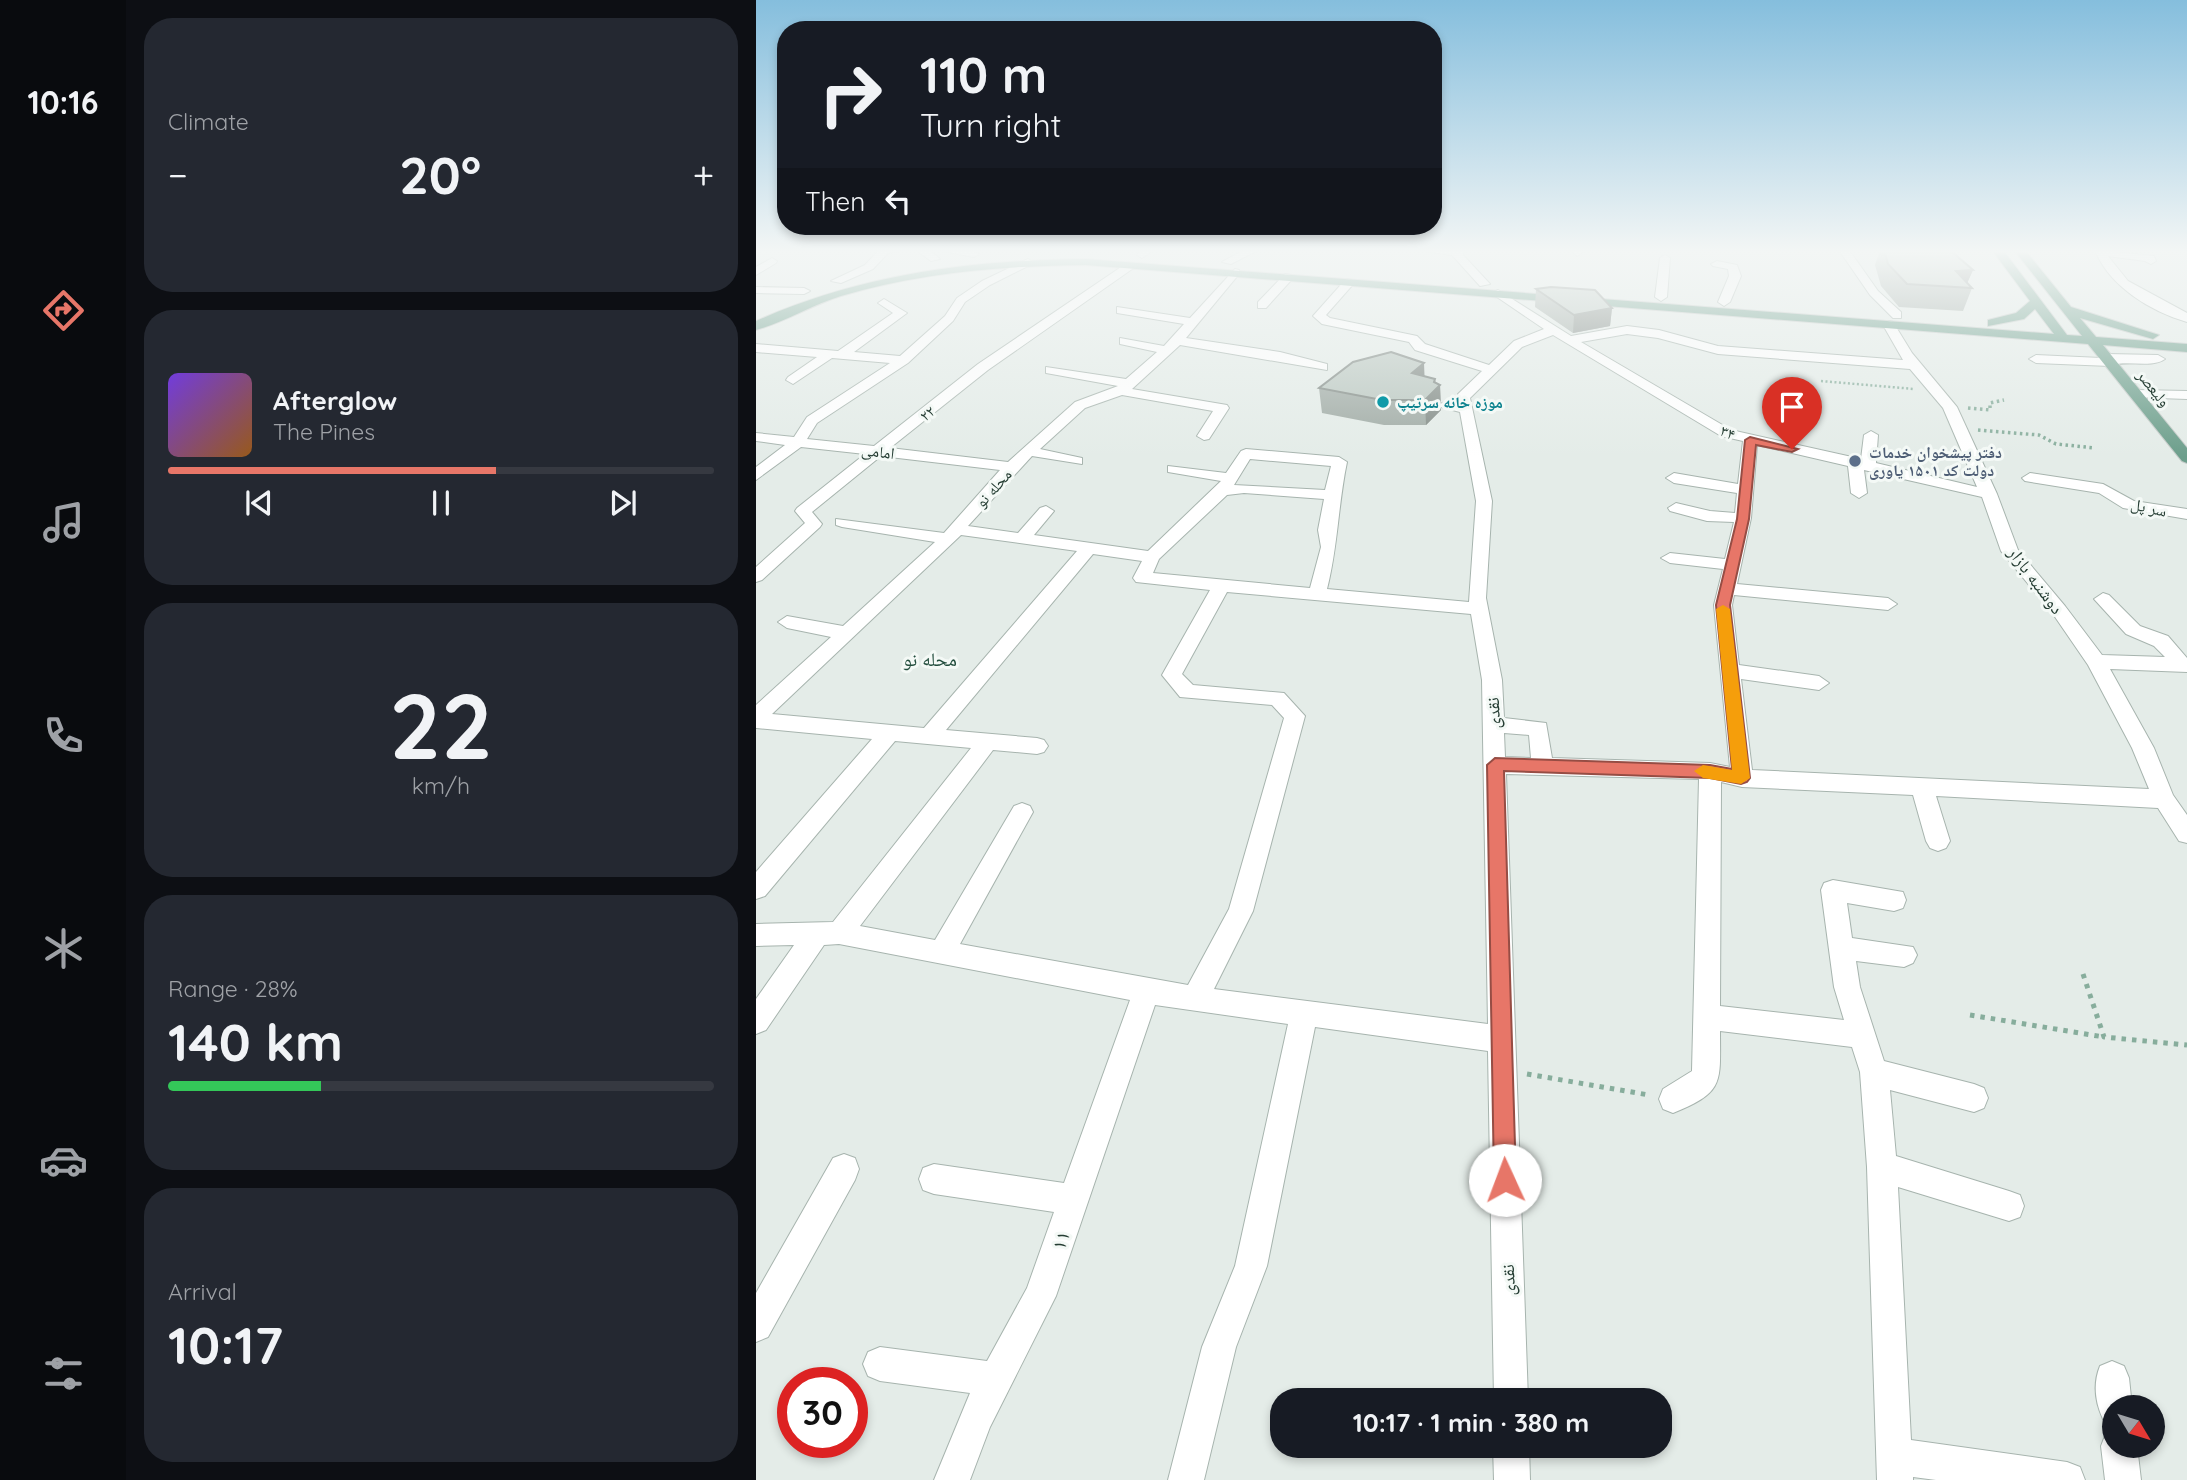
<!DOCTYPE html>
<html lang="en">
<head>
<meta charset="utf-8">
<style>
	:root { --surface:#171b24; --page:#242831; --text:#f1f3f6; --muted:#9ea1a6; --line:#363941; --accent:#e77668 }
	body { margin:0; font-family:Quicksand,"Noto Naskh Arabic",sans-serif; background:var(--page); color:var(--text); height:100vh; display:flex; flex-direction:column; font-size:26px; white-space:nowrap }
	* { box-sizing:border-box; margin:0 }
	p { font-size:23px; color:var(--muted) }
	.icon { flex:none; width:38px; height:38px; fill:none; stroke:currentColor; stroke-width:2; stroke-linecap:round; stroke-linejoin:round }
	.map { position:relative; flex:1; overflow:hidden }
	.panel { display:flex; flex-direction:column; gap:18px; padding:18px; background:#0d0f14; width:630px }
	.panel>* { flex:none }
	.top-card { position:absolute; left:21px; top:21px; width:665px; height:214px; border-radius:28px; box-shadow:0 4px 10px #0003; background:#171b24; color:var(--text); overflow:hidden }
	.needle { width:46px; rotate:128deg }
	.controls { position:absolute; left:1346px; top:1395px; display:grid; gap:14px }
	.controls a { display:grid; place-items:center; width:63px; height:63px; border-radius:50%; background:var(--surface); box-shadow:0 4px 10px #0003; font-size:35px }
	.speed { position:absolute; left:21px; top:1367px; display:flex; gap:14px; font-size:35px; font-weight:700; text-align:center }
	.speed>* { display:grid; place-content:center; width:91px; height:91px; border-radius:50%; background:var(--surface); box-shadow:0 4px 10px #0003; line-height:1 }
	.speed .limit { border:10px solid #d22; background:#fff; color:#111 }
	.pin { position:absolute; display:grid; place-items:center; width:60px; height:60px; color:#fff; margin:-72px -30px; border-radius:50% 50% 50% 0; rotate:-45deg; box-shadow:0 0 7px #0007 }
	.pin .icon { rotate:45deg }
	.me { position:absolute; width:77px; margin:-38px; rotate:358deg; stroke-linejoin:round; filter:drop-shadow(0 0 5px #0008) }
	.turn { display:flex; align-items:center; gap:24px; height:147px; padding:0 28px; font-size:32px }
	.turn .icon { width:91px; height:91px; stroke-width:2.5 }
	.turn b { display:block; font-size:49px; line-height:60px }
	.then { display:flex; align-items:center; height:66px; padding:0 28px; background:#0003; gap:14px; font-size:26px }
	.big { font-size:52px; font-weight:700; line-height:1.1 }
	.panel .tile { flex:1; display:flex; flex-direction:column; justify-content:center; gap:10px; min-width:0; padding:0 24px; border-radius:28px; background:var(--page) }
	.panel .dial { align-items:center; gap:0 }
	.dial b { font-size:91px; line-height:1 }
	.song { display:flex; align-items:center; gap:21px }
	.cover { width:84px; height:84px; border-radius:10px; background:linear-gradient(135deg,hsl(260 70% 55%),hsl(30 70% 35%)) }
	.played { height:7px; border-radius:4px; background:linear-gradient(90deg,var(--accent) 60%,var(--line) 60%) }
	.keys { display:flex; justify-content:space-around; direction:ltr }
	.heat { display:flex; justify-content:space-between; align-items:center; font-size:38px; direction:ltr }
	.charge { height:10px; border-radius:5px; background:linear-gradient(90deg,#34c759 28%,var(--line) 0) }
	.trip { position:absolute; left:514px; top:1388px; width:402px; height:70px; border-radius:28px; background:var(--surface); box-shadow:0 4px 10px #0003; font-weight:700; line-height:70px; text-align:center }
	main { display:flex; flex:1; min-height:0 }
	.menu { display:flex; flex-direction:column; width:126px; justify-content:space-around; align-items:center; background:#090b0e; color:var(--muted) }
	.menu .icon { width:49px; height:49px }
	.menu .selected { color:var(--accent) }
	.menu b { font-size:32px; color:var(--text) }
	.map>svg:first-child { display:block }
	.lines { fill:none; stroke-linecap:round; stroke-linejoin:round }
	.minor-casing { stroke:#a7b4ae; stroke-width:2 }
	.major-casing { stroke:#c2c9c6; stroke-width:2 }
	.path-far2 { stroke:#87ad9c; stroke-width:2.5; stroke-dasharray:2 2.5; stroke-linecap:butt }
	.path-far1 { stroke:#87ad9c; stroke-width:3.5; stroke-dasharray:2.5 3.5; stroke-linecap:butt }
	.path { stroke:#87ad9c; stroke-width:5; stroke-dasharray:4.5 6; stroke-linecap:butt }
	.minor { fill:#fff; fill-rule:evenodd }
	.major { fill:#6c9e8b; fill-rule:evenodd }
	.wall { fill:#a0aba5 }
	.shaded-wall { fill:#828b86 }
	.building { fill:#bac7c0; stroke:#828b86; stroke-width:2 }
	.route { fill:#e77668; stroke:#964d44; stroke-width:2 }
	.slow { fill:#f59e0b }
	.culture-dot { fill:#0f9aa8; stroke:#f4f9f6; stroke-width:2.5 }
	.service-dot { fill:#5c6f8a; stroke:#f4f9f6; stroke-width:2.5 }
	.labels { text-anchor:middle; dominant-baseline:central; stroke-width:6; stroke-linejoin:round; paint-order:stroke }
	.far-street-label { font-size:16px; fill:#253d33; stroke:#f4f9f6 }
	.far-culture-label { font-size:16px; font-weight:bold; fill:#0d838f; stroke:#f4f9f6; text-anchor:start }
	.far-service-label { font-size:16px; font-weight:bold; fill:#4e5e75; stroke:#f4f9f6; text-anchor:start }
	.street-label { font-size:18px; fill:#253d33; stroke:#f4f9f6 }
	.neighbourhood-label { font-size:19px; fill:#224d3d; stroke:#f4f9f6 }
	.near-street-label { font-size:21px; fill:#253d33; stroke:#f4f9f6 }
</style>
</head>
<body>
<main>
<nav class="menu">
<b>10:16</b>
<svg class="icon selected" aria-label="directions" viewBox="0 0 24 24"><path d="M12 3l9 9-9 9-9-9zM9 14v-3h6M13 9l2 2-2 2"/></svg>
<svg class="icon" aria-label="music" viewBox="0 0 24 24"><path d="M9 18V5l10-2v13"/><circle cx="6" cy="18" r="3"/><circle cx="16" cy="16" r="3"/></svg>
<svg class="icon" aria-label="phone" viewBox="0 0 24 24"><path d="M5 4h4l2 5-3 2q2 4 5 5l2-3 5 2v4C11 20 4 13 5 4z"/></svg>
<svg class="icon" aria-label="climate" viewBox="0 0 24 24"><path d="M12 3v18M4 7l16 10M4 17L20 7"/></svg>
<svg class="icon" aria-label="car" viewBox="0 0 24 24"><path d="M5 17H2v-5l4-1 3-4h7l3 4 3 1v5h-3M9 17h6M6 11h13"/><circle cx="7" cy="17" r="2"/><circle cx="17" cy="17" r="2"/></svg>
<svg class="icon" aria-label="filters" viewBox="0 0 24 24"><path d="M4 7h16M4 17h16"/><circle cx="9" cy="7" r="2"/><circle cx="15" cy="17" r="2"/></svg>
</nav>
<section class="panel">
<div class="tile"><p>Climate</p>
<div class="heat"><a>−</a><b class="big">20°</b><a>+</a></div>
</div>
<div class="tile">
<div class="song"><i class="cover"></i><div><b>Afterglow</b><p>The Pines</p></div></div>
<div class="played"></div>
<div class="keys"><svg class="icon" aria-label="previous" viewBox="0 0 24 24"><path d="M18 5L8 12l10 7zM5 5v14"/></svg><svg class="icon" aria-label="pause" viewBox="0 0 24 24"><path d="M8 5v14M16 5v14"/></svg><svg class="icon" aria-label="next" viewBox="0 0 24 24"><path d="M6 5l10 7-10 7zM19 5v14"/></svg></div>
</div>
<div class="tile dial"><b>22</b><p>km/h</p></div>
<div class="tile"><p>Range · 28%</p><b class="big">140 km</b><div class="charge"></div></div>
<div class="tile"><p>Arrival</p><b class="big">10:17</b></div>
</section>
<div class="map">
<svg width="1431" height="1480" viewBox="0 0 1431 1480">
	<rect width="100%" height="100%" fill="#e4ece8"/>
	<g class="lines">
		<defs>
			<path id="minor" d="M 123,250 L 149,250 L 132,253 L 117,269 L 85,283 L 75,281 L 109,265 Z
				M 160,250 L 173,250 L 184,259 L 175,261 Z
				M 181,250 L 213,250 L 223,254 L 218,257 Z
				M 386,250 L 398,250 L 386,258 L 381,255 Z
				M 488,250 L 502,250 L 475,264 L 466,262 Z
				M 659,250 L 708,250 L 707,255 L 734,284 L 724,286 L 696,255 Z
				M 815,250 L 825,250 L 826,253 L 821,256 Z
				M 1083,250 L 1093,250 L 1122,291 L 1145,312 L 1145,318 L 1137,318 L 1114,295 Z
				M 1339,250 L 1398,256 L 1400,261 L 1395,264 L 1389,261 L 1352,256 L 1372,281 L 1431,313 L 1431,322 C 1394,311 1353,286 1339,250 Z
				M 909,255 L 914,258 L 911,297 L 905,301 L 899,297 L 904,258 Z
				M 16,258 L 21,261 L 20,263 L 0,275 L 0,267 Z
				M 272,259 L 277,262 L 276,264 L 234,285 L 209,302 L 197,321 L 152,363 L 61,423 L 51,439 L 118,446 L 222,364 L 371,263 L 379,263 L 379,267 L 232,370 L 134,448 L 252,462 L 319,402 L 362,386 L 290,373 L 290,367 L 370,379 L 401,352 L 364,344 L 364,338 L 408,346 L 428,324 L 361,313 L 361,307 L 434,318 L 479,269 L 483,270 L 483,274 L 430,338 L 524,352 L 571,364 L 571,370 L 424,345 L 376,389 L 471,405 L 473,408 L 453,439 L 448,440 L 441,436 L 457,411 L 366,395 L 329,408 L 284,449 L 326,458 L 326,464 L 276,456 L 212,526 L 262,533 L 284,508 L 290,506 L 298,511 L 278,535 L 392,551 L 465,481 L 412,472 L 412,466 L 470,473 L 485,451 L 490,449 L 583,457 L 591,462 C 582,505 582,546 571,589 L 713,602 L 720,501 L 704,412 L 681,406 L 688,402 L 702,404 L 702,394 L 726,371 L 659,350 L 653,342 L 566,324 L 557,316 L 590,279 L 600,281 L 570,315 L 574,318 L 661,336 L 669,344 L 733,365 L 758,341 L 788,329 L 738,295 L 736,293 L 742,290 L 815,336 L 871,326 L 903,330 L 962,346 L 1147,360 L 1127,325 L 1133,321 L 1137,322 L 1156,353 L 1201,407 L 1241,494 L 1262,550 L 1309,606 L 1346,655 L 1409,657 L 1398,646 L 1370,634 L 1338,599 L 1347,593 L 1353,595 L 1384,626 L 1412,636 L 1431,658 L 1431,672 L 1354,669 L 1398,748 L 1417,795 L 1431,815 L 1431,843 L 1423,841 L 1402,808 L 1180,796 L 1194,841 L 1190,848 L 1182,851 L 1174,848 L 1170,841 L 1157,795 L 986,787 L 965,782 L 964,1006 L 1088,1020 L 1078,987 L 1065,890 L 1068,883 L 1077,880 L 1147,892 L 1150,900 L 1147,908 L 1138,911 L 1091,903 L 1096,938 L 1157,947 L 1161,955 L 1157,963 L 1148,967 L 1100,961 L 1104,987 L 1128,1061 L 1218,1084 L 1228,1088 L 1232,1098 L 1228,1108 L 1218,1112 L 1134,1090 L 1140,1156 L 1253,1191 L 1264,1195 L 1268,1206 L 1264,1217 L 1253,1221 L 1142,1187 L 1155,1440 L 1311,1462 L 1324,1467 L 1329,1480 L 1180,1480 L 1157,1477 L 1157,1480 L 1121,1480 L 1111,1167 L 1104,1072 L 1096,1047 L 964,1031 C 964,1083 969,1092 917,1113 L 907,1109 L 903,1099 L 907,1089 L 936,1071 L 943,779 L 750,774 L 772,1400 L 738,1400 L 732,1051 L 559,1027 L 511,1266 L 480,1347 L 448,1480 L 412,1480 L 446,1347 L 479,1266 L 532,1024 L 399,1005 L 300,1296 L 234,1427 L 214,1480 L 178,1480 L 214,1393 L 124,1381 L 112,1376 L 107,1364 L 112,1352 L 124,1347 L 231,1361 L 271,1288 L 298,1212 L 178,1194 L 167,1190 L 163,1179 L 167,1168 L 178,1164 L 308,1183 L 374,1000 L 83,944 L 68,945 L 10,1030 L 0,1034 L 0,999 L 38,945 L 0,946 L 0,924 L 77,922 L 215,748 L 139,741 L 9,896 L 0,899 L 0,872 L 116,739 L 0,728 L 0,705 L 75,637 L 31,628 L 22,622 L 31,616 L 87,626 L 179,542 L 86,527 L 80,525 L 80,519 L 188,533 L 244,470 L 125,456 L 56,512 L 66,524 L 64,527 L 6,580 L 0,582 L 0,567 L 49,523 L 39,511 L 41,508 L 109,454 L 45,447 L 0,480 L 0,467 L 29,445 L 0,441 L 0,433 L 38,437 L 51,417 L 134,363 L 76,358 L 37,384 L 30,380 L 32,377 L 61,357 L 0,352 L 0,344 L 82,351 L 137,313 L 122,303 L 128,299 L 151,313 L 98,352 L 144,356 L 189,316 L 201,298 L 226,281 ZM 871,334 L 902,338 L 962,354 L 1154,369 L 1187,408 L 1221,487 L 1120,463 L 1122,435 L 1115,431 L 1108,435 L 1105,459 L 975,430 L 825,342 ZM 797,335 L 965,436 L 987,441 L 982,484 L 918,473 L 910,478 L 918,483 L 981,493 L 979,513 L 954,511 L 920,503 L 912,508 L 914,511 L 951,521 L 978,522 L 969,559 L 914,553 L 905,558 L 914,563 L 967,569 L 958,605 L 974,767 L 954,763 L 796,758 L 790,723 L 748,718 L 746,680 L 730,598 L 736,501 L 714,398 L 766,347 ZM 1001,445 L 1092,466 L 1095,493 L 1103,498 L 1111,493 L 1108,470 L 1226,497 L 1245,551 L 1297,614 L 1332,665 L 1376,748 L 1393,789 L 996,770 L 985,679 L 1063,690 L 1073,683 L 1063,676 L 983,665 L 976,605 L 978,595 L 1132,610 L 1141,604 L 1132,598 L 981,584 L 995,518 ZM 494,459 L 575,466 L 569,490 L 478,485 ZM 488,493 L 568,499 L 562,530 L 565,547 L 554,588 L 397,573 L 403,559 L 471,495 ZM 205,535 L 321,551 L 168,728 L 16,714 ZM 337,554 L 386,561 L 377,578 L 380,582 L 454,590 L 406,675 L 424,697 L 516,705 L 528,718 L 473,909 L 432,985 L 204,944 L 277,812 L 274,806 L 266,803 L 258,806 L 179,940 L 104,926 L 237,750 L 281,754 L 288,752 L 292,746 L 288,740 L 281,738 L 190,730 ZM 471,592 L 715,614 L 726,680 L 732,1024 L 458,989 L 497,911 L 549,716 L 528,693 L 437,685 L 426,674 ZM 748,733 L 773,735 L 775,758 L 749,757 Z
				M 961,261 L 981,265 L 985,276 L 974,302 L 968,306 L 962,302 L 973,276 L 972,269 L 957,266 L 955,264 Z
				M 529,274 L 539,276 L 510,308 L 502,308 L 502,302 Z
				M 0,287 L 48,288 L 54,291 L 48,294 L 0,293 Z
				M 1351,354 L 1402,355 L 1409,359 C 1395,369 1370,359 1354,366 L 1280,363 L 1273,359 L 1280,355 L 1345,358 Z
				M 1380,390 L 1431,391 L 1431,399 L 1375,397 L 1373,394 Z
				M 1274,473 L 1347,484 L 1378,501 L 1431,509 L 1431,519 L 1367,508 L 1343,493 L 1269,481 L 1266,478 Z
				M 88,1154 L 99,1158 L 103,1169 L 99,1180 L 12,1337 L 0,1342 L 0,1293 L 77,1158 Z
				M 1356,1361 L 1368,1366 L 1373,1378 L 1376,1407 L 1358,1407 L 1358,1424 L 1347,1419 C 1339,1402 1337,1383 1344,1366 Z
				M 1358,1430 L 1358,1446 L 1381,1446 L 1385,1480 L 1349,1480 L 1345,1446 L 1350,1433 Z
				M 737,1446 L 773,1446 L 774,1480 L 738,1480 Z"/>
			<path id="major" d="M 1236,250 L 1247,250 L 1311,335 L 1326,336 L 1258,250 L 1269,250 L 1315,307 L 1403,335 L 1397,339 L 1324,318 L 1340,337 L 1431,344 L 1431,352 L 1347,345 L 1431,448 L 1431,463 L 1426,461 L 1332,344 L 330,265 C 247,266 165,272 85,296 C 56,305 29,322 0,330 L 0,321 C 106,274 215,260 330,259 L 1298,334 L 1279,309 L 1268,319 L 1232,326 L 1232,320 L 1260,313 L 1274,301 Z"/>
		</defs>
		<use href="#minor" class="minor-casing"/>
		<use href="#major" class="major-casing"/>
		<path class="path-far2" d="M 1065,381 L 1158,389"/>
		<path class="path-far1" d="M 1212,408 L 1234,410 L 1234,403 L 1248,400
			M 1222,430 L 1283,435 L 1300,444 L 1339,448"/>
		<path class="path" d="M 1327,974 L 1348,1037 L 1431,1045
			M 1214,1015 L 1348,1037
			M 771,1074 L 893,1095"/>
		<use href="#minor" class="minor"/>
		<use href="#major" class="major"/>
	</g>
	<path class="wall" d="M 1124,250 L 1194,250 L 1217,270 L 1211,283 L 1216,288 L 1207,311 L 1143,307 L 1125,286 L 1119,265 Z
		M 780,289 L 856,308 L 854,326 L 817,333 L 779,307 Z
		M 679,383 L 684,385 L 685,410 L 670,425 L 628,425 L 566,413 L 563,388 Z"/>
	<path class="shaded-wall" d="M 1217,270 L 1209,288 L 1200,271 Z
		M 856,308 L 854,326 L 817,333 L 818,315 Z
		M 668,363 L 669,388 L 656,373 Z
		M 679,379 L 680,389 L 684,385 L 685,410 L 670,425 L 669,400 Z"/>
	<path class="building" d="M 1128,250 L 1194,250 L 1217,270 L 1200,271 L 1216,288 L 1151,284 L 1132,264 Z
		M 795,287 L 839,290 L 856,308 L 818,315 L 780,289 Z
		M 635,352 L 668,363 L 656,373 L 679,379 L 678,382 L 684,385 L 669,400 L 626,400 L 563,388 L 597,362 Z"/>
	<linearGradient id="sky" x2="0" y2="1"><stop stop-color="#85bedd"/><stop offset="0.55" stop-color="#f3f6f5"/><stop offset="1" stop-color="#f3f6f5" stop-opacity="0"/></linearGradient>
	<rect width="1431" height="457" fill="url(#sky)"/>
	<path class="route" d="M 994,437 L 1042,449 L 1036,452 L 1000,445 L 993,519 L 974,605 L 994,778 L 991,782 L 985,784 L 954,778 L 748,771 L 760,1180 L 757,1188 L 749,1192 L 741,1188 L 738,1180 L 731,765 L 739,758 L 954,765 L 976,769 L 960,605 L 981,519 L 989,440 Z"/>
	<path class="slow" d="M 967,605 L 974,609 L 994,778 L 985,784 L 947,778 L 938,771 L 947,765 L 976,770 L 960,609 Z"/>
	<circle class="culture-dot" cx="627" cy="402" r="7"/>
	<circle class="service-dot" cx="1099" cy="461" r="7"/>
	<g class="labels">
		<g class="far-street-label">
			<text transform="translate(1398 388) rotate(51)">ولیعصر</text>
			<text transform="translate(171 413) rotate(-39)">۲۲</text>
			<text transform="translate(972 432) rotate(23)">۳۴</text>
			<text transform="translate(122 451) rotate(7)">امامی</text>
			<text transform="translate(237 488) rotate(-48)">محله نو</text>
			<text transform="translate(1393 507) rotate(13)">سر پل</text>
		</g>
		<g class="far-culture-label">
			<text x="641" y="402">موزه خانه سرتیپ</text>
		</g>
		<g class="far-service-label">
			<text x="1113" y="452">دفتر پیشخوان خدمات<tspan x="1113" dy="18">دولت کد ۱۵۰۱ یاوری</tspan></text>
		</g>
		<g class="street-label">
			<text transform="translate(1280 580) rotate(53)">دوشنبه بازار</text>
			<text transform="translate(737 713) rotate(-92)">نقدی</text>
			<text transform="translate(752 1280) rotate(-92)">نقدی</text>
		</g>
		<g class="neighbourhood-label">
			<text x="174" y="659">محله نو</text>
		</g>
		<g class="near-street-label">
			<text transform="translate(304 1240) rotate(-71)">۱۱</text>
		</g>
	</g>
</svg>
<div class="controls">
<a><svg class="needle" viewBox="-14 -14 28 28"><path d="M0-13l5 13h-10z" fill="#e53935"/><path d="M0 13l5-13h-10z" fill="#9ea1a6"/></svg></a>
</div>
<div class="speed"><div class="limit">30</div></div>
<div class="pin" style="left:1036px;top:449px;background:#d93025"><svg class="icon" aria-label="arrive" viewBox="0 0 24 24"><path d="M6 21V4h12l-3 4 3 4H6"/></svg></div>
<svg class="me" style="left:749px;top:1180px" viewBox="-20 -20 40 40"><circle r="19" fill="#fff"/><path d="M0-13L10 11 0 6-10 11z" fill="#e77668"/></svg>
<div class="trip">10:17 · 1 min · 380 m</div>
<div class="top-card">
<div class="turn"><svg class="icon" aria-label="right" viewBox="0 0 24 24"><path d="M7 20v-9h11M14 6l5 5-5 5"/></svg><div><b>110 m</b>Turn right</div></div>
<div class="then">Then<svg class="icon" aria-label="left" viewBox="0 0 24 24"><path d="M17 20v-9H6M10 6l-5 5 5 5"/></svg></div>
</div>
</div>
</main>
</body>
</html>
